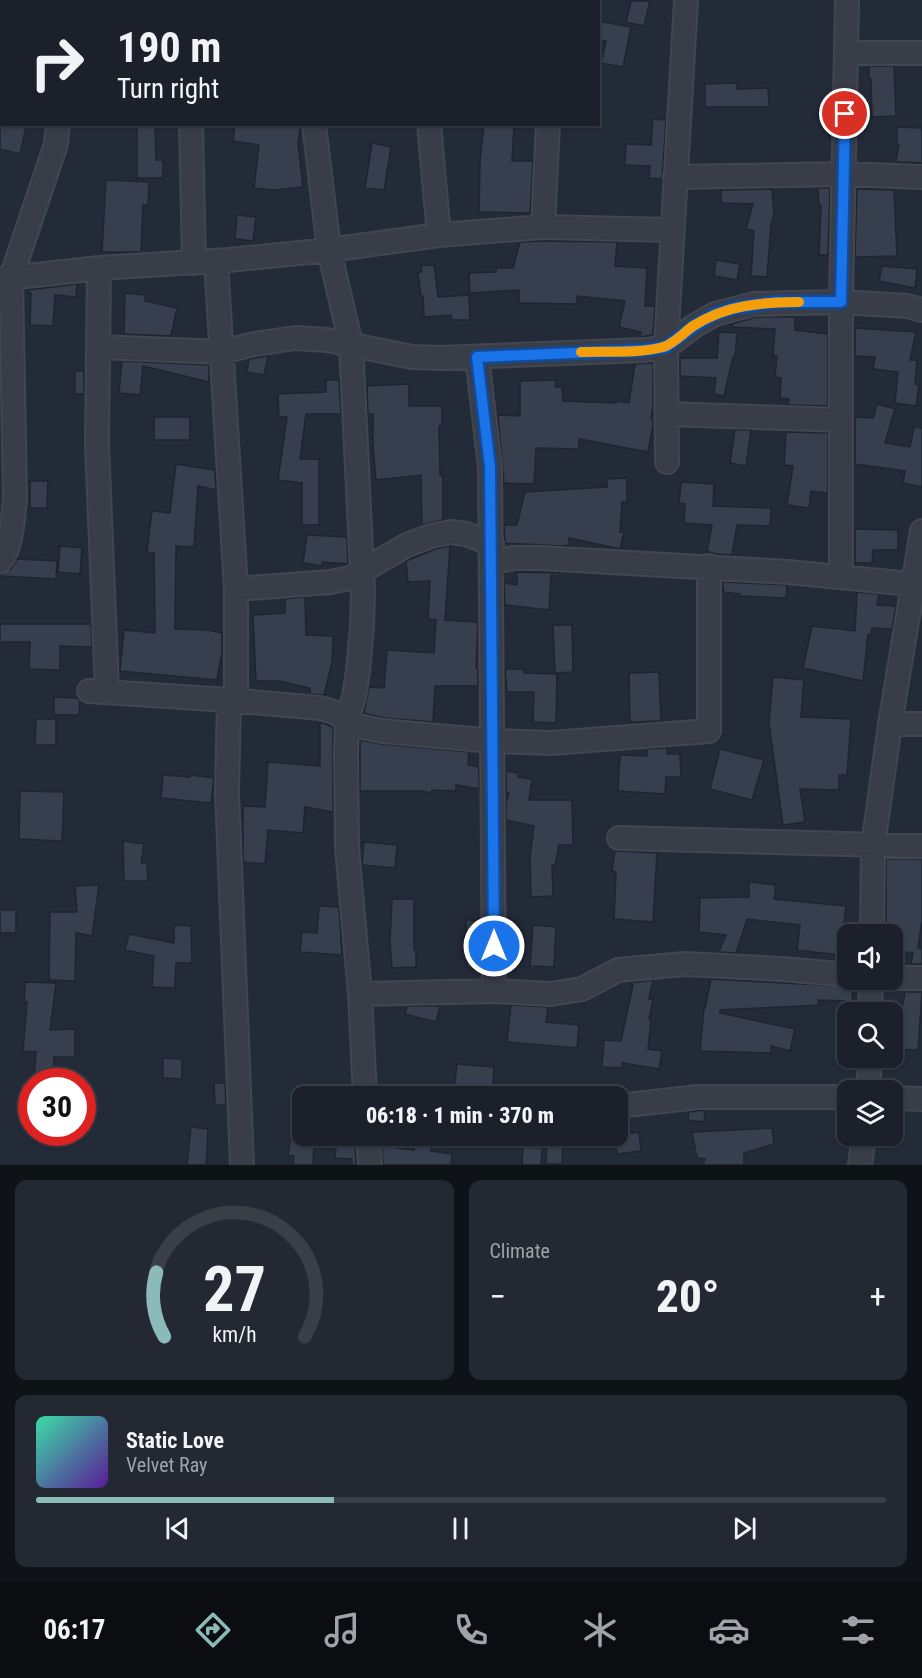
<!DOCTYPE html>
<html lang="en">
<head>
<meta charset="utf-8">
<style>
	:root { --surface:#1b202a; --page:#242832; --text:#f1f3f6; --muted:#a0a3a8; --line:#393e47; --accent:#8bbbb9 }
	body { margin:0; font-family:"Roboto Condensed",sans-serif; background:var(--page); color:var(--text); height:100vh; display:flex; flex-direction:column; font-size:22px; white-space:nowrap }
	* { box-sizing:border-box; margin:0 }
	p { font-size:20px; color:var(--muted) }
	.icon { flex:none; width:33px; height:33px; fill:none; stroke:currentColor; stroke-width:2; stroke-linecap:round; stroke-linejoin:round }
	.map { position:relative; height:1165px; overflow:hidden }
	.panel { display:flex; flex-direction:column; gap:15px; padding:15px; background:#0f1217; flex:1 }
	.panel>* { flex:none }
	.hud { position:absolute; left:0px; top:0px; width:600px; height:126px; box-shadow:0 2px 4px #0004,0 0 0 2px var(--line); background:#1b202a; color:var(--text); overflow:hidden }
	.controls { position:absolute; left:837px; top:924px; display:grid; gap:12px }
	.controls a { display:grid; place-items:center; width:66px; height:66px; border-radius:12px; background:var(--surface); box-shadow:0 2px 4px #0004,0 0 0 2px var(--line); font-size:30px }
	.speed { position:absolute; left:18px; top:1068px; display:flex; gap:12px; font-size:30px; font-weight:700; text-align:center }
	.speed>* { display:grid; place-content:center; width:78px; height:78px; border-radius:50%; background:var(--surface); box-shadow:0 2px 4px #0004,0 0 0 2px var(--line); line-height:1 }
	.speed .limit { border:9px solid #d22; background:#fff; color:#111 }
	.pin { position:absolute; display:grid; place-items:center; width:51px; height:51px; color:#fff; margin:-26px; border:3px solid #fff; border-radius:50%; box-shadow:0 2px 6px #0007 }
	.me { position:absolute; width:66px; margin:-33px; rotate:0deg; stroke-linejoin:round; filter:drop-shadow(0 0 4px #0008) }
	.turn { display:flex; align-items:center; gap:21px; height:126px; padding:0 18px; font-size:27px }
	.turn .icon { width:78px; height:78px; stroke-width:2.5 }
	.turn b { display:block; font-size:42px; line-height:51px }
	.big { font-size:45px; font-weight:800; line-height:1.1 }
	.panel .tile { flex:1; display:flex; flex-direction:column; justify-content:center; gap:9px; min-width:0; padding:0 21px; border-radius:12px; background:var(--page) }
	.panel .dial { align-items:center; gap:0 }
	.dial svg { height:156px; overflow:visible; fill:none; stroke:var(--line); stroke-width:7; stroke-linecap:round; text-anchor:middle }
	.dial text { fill:var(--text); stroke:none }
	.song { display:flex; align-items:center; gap:18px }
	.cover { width:72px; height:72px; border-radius:9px; background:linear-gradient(135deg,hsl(160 70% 55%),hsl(270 70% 35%)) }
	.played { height:6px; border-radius:3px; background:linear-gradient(90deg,var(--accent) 35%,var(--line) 35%) }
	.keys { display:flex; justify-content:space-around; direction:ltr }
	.heat { display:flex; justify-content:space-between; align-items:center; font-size:33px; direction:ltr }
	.panel .tiles { flex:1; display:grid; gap:15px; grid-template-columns:1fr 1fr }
	.tile:last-child { grid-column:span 2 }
	.trip { position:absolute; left:292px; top:1086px; width:336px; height:60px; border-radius:12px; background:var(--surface); box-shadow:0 2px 4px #0004,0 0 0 2px var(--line); font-weight:800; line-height:60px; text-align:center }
	.tab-bar { display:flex; height:96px; justify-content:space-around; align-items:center; background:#0b0d11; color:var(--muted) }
	.tab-bar .icon { width:42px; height:42px }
	.tab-bar .selected { color:var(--accent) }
	.tab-bar b { font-size:27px; color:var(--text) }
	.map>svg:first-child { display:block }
	.building { fill:#373f4e; stroke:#1f242f; stroke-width:1.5 }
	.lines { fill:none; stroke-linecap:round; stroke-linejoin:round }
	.minor-casing { stroke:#414651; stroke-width:26 }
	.minor { stroke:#383d48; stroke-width:22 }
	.route-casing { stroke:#114b97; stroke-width:15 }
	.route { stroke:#1a73e8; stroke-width:10 }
	.slow { stroke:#f59e0b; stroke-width:10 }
</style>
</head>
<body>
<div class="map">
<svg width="922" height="1165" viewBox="0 0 922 1165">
	<rect width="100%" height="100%" fill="#242b38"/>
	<path class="building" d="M 631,1 L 650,1 L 644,26 L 626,22 Z
		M 598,21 L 631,27 L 623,67 L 601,63 L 606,41 L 598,40 Z
		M 869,66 L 894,66 L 896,116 L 872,117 L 871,79 L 869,79 Z
		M 737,83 L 737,89 L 768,88 L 769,107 L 705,107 L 705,84 Z
		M 653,119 L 666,120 L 662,179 L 649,178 L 650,166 L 625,165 L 626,144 L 651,145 Z
		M 0,124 L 26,127 L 20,154 L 0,149 Z
		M 137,124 L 155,124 L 156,160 L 163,160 L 163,178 L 137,178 Z
		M 235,124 L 301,124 L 298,143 L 303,187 L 274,190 L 254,188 L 259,145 L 233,141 Z
		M 484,124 L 514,124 L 512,161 L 533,161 L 530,214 L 528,215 L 529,213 L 479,212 L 480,162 Z
		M 897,127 L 922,128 L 922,163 L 896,162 L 899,144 L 897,144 Z
		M 372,143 L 391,147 L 384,190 L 365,188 Z
		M 106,180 L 149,182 L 148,205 L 143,205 L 141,252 L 102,252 Z
		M 818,188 L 830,188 L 828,255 L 819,255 L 821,206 L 819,206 Z
		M 772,189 L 774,213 L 771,225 L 767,277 L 751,276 L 754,231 L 746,229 L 753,204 L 721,203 L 721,190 Z
		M 857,189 L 894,190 L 897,256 L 858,257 L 855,256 Z
		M 237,215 L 256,217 L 253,241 L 235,239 Z
		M 543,241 L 617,242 L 615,266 L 647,268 L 645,306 L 655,306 L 653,335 L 640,337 L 641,332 L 619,327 L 625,301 L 577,296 L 577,304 L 519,303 L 519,290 L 470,293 L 469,273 L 496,272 L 496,268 L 513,268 L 520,242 Z
		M 716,260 L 740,264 L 737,280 L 714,276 Z
		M 434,265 L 438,297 L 469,295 L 470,320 L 452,320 L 451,315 L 424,317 L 423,296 L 421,296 L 418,272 L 422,272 L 421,266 Z
		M 882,266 L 917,269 L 915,288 L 879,281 Z
		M 77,284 L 76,297 L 55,295 L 53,326 L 30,325 L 31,293 L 27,293 L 28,290 Z
		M 125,293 L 145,295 L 145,301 L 177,308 L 171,336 L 124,334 Z
		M 756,317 L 795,317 L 795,330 L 828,334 L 828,406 L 788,405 L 789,399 L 780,398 L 781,378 L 775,377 L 777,356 L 773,356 L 775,329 L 732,327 L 732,324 Z
		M 855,328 L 916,332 L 910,360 L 917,360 L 915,384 L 919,385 L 916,406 L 895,403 L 898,372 L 873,369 L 875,357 L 855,356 Z
		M 719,332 L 737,333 L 735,357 L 733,357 L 724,396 L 714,394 L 716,378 L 680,376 L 680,358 L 717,358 Z
		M 268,356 L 264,375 L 247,372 L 249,359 Z
		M 122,361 L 209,365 L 209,382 L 143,366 L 140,395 L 119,393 Z
		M 653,363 L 653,407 L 651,418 L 653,419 L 653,425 L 648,452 L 579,439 L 579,449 L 536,448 L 534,484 L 504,483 L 498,415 L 520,416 L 520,381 L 556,380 L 555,387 L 562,387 L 563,401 L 616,403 L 616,401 L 629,403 L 635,364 Z
		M 75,371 L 84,371 L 84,394 L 75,394 Z
		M 326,380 L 339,380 L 341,414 L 306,414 L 300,459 L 319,459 L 319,525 L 302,525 L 302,483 L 278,480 L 287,417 L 279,417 L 278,394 L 326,392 Z
		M 409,384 L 409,406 L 442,406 L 442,426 L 439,426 L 440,475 L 443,476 L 443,520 L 422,525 L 421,475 L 376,480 L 373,447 L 373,414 L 368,414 L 367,386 Z
		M 877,404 L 895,409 L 885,443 L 910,447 L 914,427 L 922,428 L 922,487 L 903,483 L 905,471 L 855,464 L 855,417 L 873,418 Z
		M 154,417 L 190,417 L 190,440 L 154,440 Z
		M 735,430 L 751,430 L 746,466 L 730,463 Z
		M 786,432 L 828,433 L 828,493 L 811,491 L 809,508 L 787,505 L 793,466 L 784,465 Z
		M 176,464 L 215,470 L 216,490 L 198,486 L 194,547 L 176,546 L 175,629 L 208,630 L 222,633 L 222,652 L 217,680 L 120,671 L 124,630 L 155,633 L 154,553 L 147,552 L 152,511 L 170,513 Z
		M 627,478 L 627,502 L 622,502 L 620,532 L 624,532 L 620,549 L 569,538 L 569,545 L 562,546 L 505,543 L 504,525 L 517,525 L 525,492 L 607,487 L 607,479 Z
		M 30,481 L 48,481 L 47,508 L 30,508 Z
		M 681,482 L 714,484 L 713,506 L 771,508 L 770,526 L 737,525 L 732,555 L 716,554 L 707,551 L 712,525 L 684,523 L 685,504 L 679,503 Z
		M 855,529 L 898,530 L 898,550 L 873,550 L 872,563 L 855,563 Z
		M 307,535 L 347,537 L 348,564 L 322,562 L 322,566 L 303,563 Z
		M 60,546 L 82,548 L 80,574 L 58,572 Z
		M 450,546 L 445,620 L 478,622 L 476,668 L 478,668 L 478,686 L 435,686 L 433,722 L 384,718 L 364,713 L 369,687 L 384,688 L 387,650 L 434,653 L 436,620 L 428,619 L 430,581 L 408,582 L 406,561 L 435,549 Z
		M 17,559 L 57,561 L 56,579 L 0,576 L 0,574 L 11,569 Z
		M 517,572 L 559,573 L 559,576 L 551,575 L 549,610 L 505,605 L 504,583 L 517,585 Z
		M 723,582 L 787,585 L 786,598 L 739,596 L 740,594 L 723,592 Z
		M 857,592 L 879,594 L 877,605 L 896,606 L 892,629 L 872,628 L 871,635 L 868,635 L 863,681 L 803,668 L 812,626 L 855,631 Z
		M 305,597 L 306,635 L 333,636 L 332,662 L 324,695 L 310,694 L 310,688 L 279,681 L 256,681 L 253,615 L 285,613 L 285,599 Z
		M 0,624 L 91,624 L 92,647 L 60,646 L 60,670 L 29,669 L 30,642 L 0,642 Z
		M 553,625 L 572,625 L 573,672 L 555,673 Z
		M 505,669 L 523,669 L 524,673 L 557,674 L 556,723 L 533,722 L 534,692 L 507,692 Z
		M 659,672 L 661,721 L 630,722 L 629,673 Z
		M 773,677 L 804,680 L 801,717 L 851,719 L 847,775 L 839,775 L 839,790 L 800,789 L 805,822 L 783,825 L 769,723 Z
		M 54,697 L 77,698 L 80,700 L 79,715 L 54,715 Z
		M 36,719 L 56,719 L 56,745 L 35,745 Z
		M 320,722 L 333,727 L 333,812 L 305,807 L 303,833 L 268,830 L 265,864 L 243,862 L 243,806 L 265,807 L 268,762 L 320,766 Z
		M 360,740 L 381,744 L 469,752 L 468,765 L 479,767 L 479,789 L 456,785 L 456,791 L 432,790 L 431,793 L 421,791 L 360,791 Z
		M 667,748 L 667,754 L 680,754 L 681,777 L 666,777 L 665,794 L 618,791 L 620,755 L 647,756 L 647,749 Z
		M 720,749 L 764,760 L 752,800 L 710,789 Z
		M 506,771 L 518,773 L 518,777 L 532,779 L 529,800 L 572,800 L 573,845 L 559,845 L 555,866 L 552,865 L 553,896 L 531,897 L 530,858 L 534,826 L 506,820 L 506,803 L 509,793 L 506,793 Z
		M 163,775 L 190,777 L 190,775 L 214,778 L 211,803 L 161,798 Z
		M 20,791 L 64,792 L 62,841 L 19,839 Z
		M 123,841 L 144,844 L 141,863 L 147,863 L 148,881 L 124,881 Z
		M 364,842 L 397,845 L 395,868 L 362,865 Z
		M 615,851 L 657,853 L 653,922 L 614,919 L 616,872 L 612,871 Z
		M 886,859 L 922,859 L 922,920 L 918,948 L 922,949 L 922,964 L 911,964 L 913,953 L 898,951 L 901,930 L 886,928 Z
		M 749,882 L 776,885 L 774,899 L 846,906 L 840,955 L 797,950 L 800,925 L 747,919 L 736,953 L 719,952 L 726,935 L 699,932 L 700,898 L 749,897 Z
		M 99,885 L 92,936 L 76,933 L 75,981 L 49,980 L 50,912 L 77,912 L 75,886 Z
		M 392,899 L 414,899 L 414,950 L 416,950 L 416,967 L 392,968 L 390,941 Z
		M 319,906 L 339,907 L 342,955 L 300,952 L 302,932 L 317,933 Z
		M 0,910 L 16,910 L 16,933 L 0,933 Z
		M 466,920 L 480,921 L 480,968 L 467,968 Z
		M 174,925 L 191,926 L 192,963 L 176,963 L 175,988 L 152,987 L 154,956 L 125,950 L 129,934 L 174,943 Z
		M 533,925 L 556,927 L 554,967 L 530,966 Z
		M 711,979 L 853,987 L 852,1001 L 818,1000 L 819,1005 L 720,1010 L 720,1013 L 795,1029 L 790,1051 L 771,1046 L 771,1053 L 700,1051 L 704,1008 L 705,1008 Z
		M 653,980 L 649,999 L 653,999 L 649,1019 L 651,1020 L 648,1049 L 662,1051 L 659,1069 L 622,1063 L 622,1068 L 602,1067 L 604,1040 L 621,1041 L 633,985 L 628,983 Z
		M 25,982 L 56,983 L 50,1030 L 75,1029 L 75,1057 L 54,1057 L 53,1078 L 34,1077 L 36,1052 L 23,1051 L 27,1002 L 24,1002 Z
		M 905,992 L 922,992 L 918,1050 L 892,1049 L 892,1022 L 899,1023 Z
		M 511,1005 L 548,1007 L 546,1022 L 579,1025 L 577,1048 L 507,1042 Z
		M 407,1006 L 440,1006 L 436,1022 L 405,1014 Z
		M 163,1058 L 182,1059 L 182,1079 L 163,1078 Z
		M 457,1064 L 494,1067 L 492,1095 L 454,1091 Z
		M 214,1083 L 225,1083 L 226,1105 L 215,1105 Z
		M 705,1110 L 704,1122 L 688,1120 L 689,1112 Z
		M 191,1127 L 208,1129 L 206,1165 L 187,1165 Z
		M 772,1128 L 774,1144 L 744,1153 L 744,1165 L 703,1165 L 705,1159 L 697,1158 L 692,1132 Z
		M 639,1132 L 641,1151 L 617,1154 L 615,1136 Z
		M 415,1136 L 431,1136 L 431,1151 L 452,1154 L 451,1165 L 383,1165 L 382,1146 L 414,1150 Z
		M 547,1136 L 563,1136 L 562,1164 L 546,1164 Z
		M 291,1137 L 314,1141 L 313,1165 L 293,1165 L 294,1156 L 288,1155 Z
		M 337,1137 L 355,1139 L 356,1165 L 352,1165 L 352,1159 L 335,1158 Z
		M 523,1147 L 542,1148 L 541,1165 L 522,1165 Z"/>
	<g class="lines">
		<defs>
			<path id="minor" d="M 299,0 L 299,2
				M 67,2 L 67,0
				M 435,2 L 435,0
				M 556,2 L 556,0
				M 847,53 L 922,53
				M 0,66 L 2,66
				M 191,124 L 194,263
				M 314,124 L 329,250 L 351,344 L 363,592 L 362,626 L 358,671 L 354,697 L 347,720 L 346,752 L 347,848 L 360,994 L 365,1096
				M 429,124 L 439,235
				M 675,177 L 843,174 L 922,177
				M 543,227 L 548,124
				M 216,261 L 236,589 L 236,701
				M 99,268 L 97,443 L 107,691
				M 0,279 L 99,268 L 229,260 L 329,250 L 439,235 L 543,227 L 671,230
				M 100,347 L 221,352 L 255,344 L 295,338 L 327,340 L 412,357 L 440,358 L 645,350 L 666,347 L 694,326 L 715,314 L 754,304 L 841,302 L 907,306 L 922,310
				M 477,357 L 490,467 L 494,991
				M 667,414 L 841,420
				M 667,462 L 666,347 L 686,0
				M 0,561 C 12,548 13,517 15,499 L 11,278 L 56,144 L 58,124
				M 492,562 L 514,558 L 540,558 L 788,572 L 922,585
				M 841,577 L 841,302 L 847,0
				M 236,589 L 330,582 L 350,578 L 407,545 L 431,536 L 451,532 L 466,534 L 492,544
				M 89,691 L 229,700 L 320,708 L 334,712 L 358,726 L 382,731 L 493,741 L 551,743 L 709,731 L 709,566
				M 229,700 L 227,792 L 242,1165
				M 890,724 L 922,724
				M 619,838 L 922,846
				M 872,934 L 873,846 L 890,724 L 922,531
				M 892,978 L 922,978
				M 360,994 L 494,991 L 551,994 L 582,989 L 618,970 L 685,964 L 783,969 L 848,975
				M 870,1012 L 871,980
				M 869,1090 L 869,1058
				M 892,1098 L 922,1099
				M 618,1106 L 698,1097 L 848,1097
				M 368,1136 L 370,1165
				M 860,1165 L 864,1136"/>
		</defs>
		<use href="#minor" class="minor-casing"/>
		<use href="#minor" class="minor"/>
	</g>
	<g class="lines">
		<defs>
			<path id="route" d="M 494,946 L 490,467 L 477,357 L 645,350 L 666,347 L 694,326 L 715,314 L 734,308 L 776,302 L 841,302 L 845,114"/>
		</defs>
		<use href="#route" class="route-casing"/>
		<use href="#route" class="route"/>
		<path class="slow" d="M 581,352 C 607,351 638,354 663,347 C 674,344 684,332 693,326 C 726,305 762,302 799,302"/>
	</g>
</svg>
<div class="controls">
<a><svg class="icon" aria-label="sound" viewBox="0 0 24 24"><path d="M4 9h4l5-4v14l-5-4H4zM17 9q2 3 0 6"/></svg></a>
<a><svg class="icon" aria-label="search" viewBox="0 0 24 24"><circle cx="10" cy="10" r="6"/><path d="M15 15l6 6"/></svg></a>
<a><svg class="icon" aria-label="layers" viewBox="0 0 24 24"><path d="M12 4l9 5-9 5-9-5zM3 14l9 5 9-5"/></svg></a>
</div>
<div class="speed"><div class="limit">30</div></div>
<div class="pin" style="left:845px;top:114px;background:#d93025"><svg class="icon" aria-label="arrive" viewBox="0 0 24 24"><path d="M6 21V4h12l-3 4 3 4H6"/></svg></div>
<svg class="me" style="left:494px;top:946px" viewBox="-20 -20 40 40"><circle r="17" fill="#1a73e8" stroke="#fff" stroke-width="3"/><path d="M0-11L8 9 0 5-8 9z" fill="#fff"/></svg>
<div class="trip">06:18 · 1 min · 370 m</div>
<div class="hud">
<div class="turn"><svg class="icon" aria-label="right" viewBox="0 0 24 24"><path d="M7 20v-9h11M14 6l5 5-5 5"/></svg><div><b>190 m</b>Turn right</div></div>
</div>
</div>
<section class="panel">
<div class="tiles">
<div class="tile dial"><svg viewBox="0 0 100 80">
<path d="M14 69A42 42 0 1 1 86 69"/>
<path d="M14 69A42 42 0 0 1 10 36" stroke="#8bbbb9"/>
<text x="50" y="56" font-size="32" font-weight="700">27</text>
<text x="50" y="72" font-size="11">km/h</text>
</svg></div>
<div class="tile"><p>Climate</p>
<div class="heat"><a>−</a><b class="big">20°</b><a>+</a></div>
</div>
<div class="tile">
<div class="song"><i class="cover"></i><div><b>Static Love</b><p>Velvet Ray</p></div></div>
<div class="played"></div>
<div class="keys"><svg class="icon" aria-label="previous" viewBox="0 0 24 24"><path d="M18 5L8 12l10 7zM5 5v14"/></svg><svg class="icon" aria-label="pause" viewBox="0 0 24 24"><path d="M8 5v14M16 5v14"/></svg><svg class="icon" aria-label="next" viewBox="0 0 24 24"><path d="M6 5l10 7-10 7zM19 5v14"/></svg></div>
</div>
</div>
</section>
<nav class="tab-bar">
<b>06:17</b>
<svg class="icon selected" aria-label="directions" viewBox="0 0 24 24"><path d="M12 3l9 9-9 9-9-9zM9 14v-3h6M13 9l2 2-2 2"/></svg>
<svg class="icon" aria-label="music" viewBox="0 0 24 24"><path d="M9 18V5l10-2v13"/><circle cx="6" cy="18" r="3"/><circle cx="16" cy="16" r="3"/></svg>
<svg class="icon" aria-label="phone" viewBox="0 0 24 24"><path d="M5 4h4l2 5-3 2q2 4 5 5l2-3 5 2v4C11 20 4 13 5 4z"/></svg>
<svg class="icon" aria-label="climate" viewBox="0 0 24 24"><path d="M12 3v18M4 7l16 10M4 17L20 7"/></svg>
<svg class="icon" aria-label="car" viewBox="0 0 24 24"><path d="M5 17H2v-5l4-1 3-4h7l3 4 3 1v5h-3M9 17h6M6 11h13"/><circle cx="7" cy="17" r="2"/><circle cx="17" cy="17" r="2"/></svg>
<svg class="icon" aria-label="filters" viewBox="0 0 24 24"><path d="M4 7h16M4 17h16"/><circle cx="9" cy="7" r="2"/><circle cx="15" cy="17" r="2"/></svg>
</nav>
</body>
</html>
